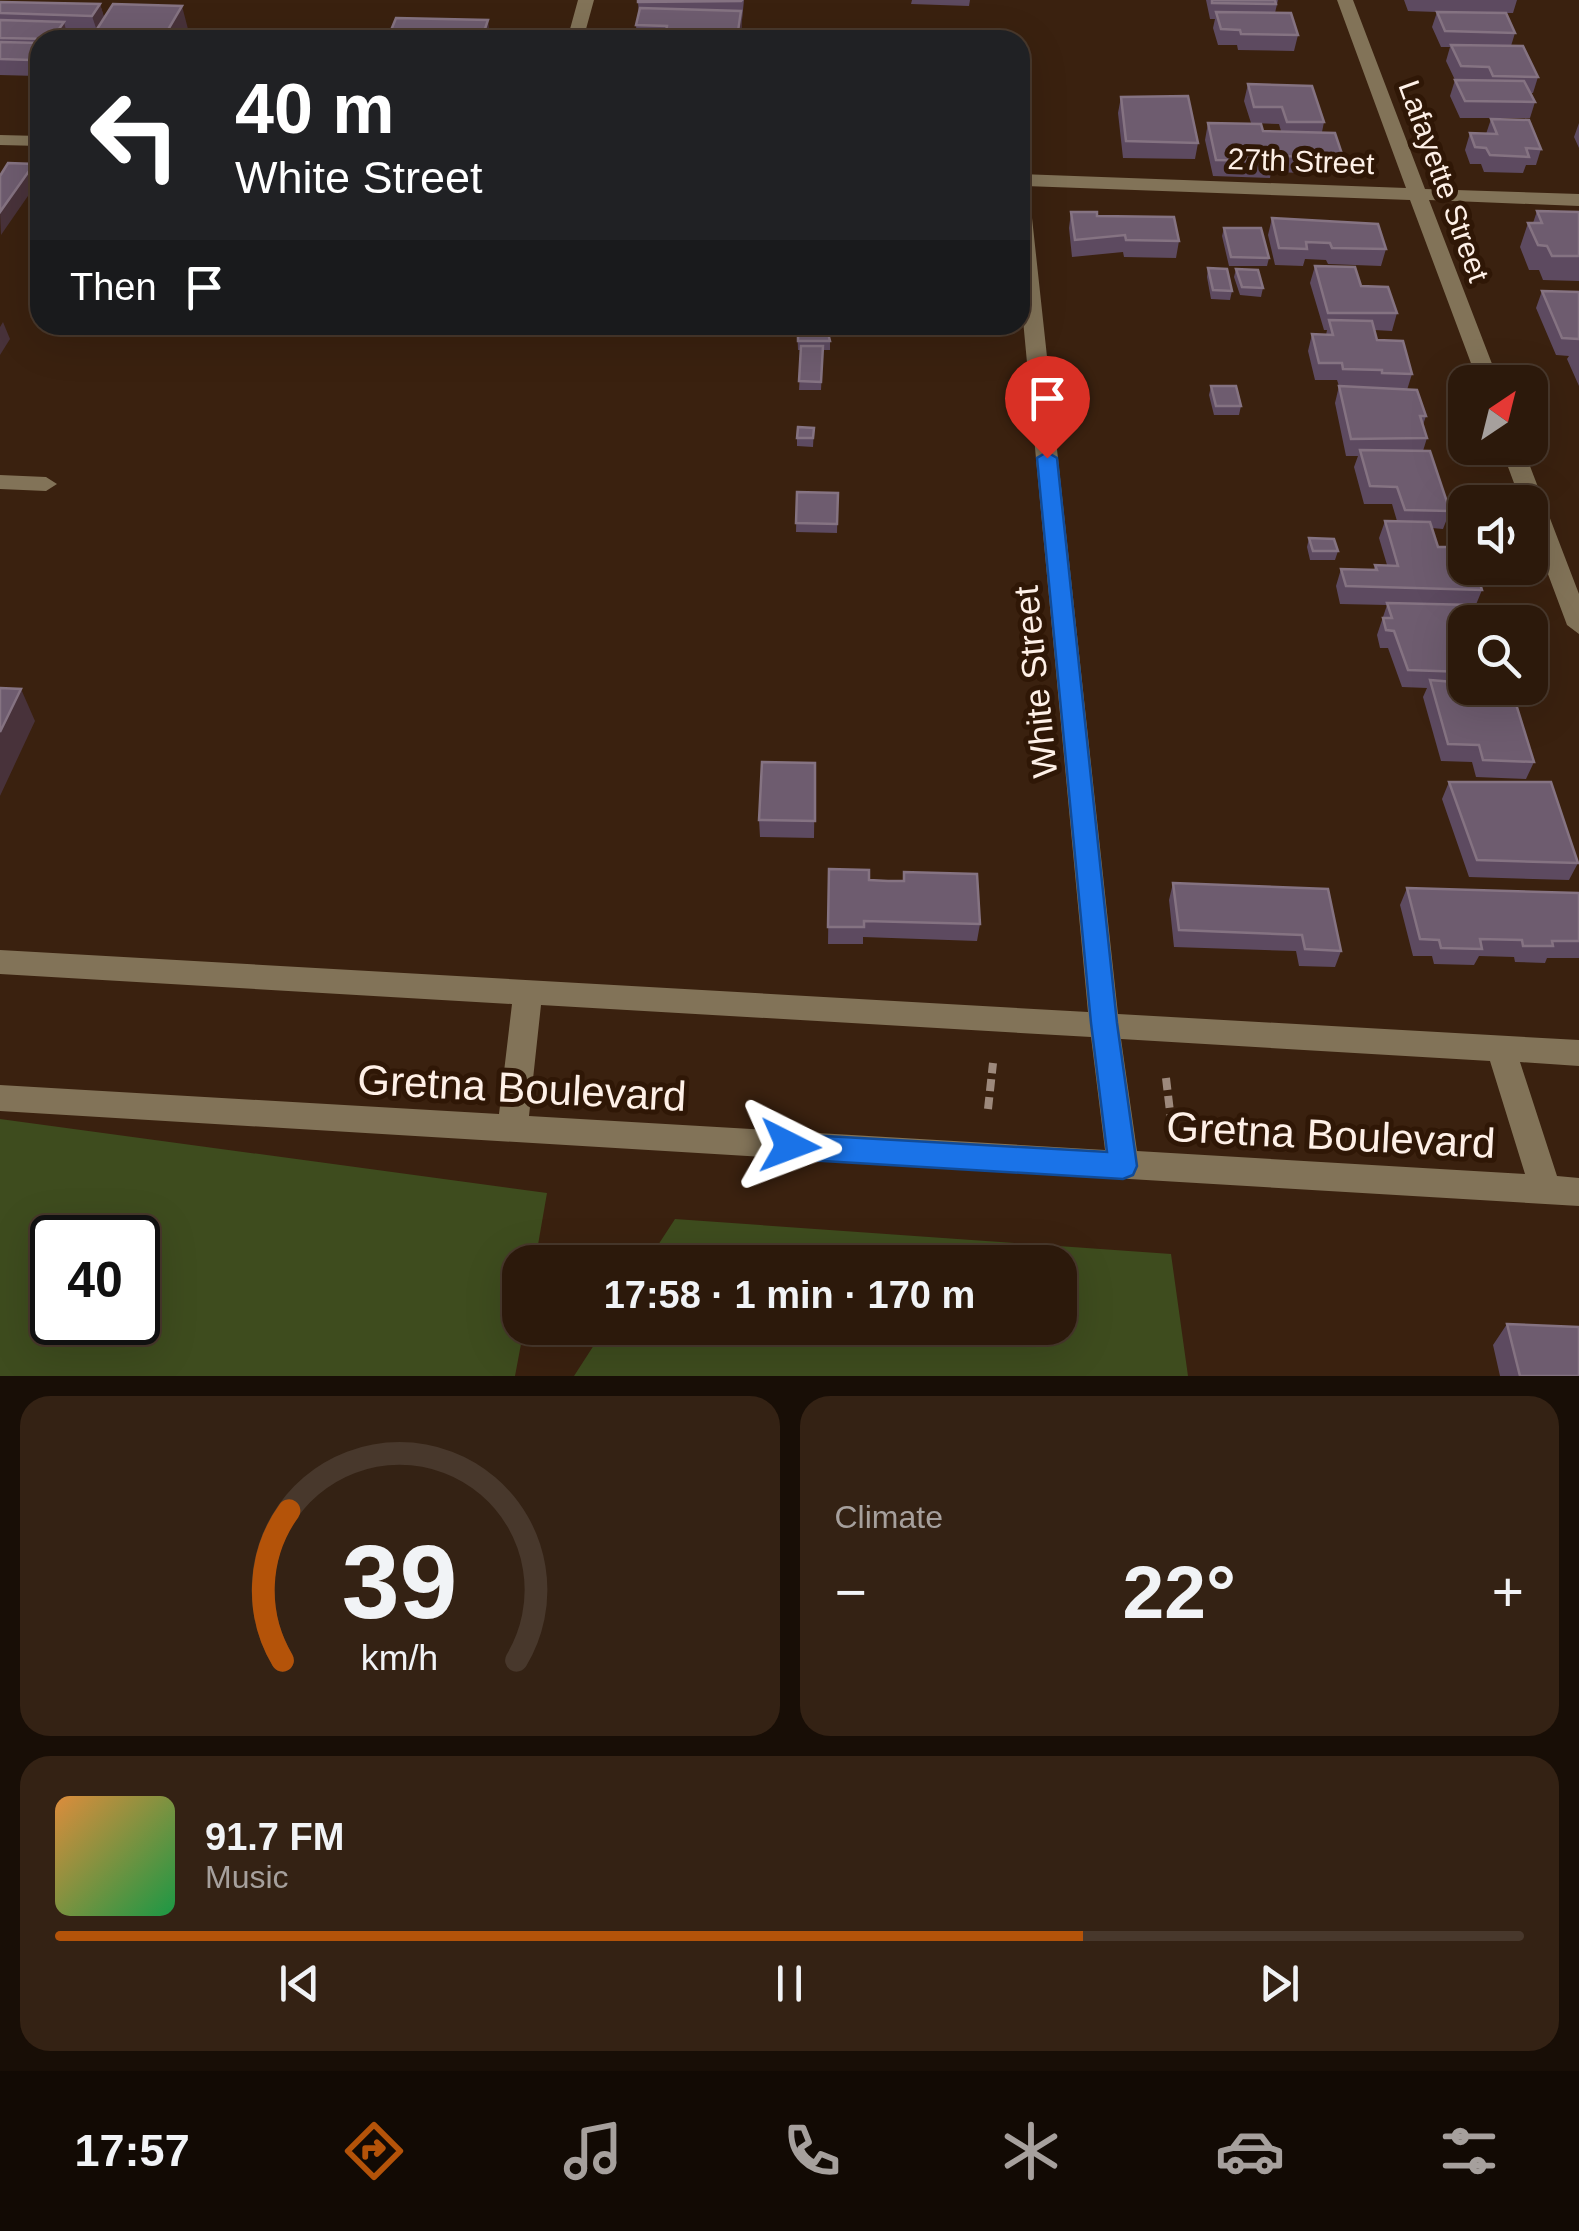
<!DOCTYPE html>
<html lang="en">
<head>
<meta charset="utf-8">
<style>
	:root { --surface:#2c190b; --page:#342214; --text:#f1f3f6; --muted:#a6a09d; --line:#48382c; --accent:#b45309 }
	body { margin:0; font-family:Arial,sans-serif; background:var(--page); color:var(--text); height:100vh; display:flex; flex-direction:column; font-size:38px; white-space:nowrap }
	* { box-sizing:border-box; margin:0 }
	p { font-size:32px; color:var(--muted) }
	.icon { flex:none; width:55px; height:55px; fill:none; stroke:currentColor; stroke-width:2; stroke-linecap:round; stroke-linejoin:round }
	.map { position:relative; height:1376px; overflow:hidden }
	.sheet { display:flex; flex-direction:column; gap:20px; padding:20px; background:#180e06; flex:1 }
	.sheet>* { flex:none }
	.banner { position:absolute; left:30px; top:30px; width:1000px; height:305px; border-radius:30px; box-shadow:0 10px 40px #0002,0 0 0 2px var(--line); background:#202124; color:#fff; overflow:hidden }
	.needle { width:65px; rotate:35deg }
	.buttons { position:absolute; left:1448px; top:365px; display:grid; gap:20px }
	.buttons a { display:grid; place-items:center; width:100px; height:100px; border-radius:20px; background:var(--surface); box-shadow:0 10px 40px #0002,0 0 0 2px var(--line); font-size:50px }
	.speed { position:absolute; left:30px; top:1215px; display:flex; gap:20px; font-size:50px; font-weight:700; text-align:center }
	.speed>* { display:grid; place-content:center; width:130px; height:130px; border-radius:50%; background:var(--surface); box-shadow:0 10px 40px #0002,0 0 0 2px var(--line); line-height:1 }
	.speed .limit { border:5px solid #111; border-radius:15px; background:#fff; color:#111 }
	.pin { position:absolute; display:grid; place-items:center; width:85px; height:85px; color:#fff; margin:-102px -42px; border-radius:50% 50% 50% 0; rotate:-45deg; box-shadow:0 0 10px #0007 }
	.pin .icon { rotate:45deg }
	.me { position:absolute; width:110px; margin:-55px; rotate:93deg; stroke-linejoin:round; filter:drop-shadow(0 0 8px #0008) }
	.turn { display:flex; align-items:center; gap:35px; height:210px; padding:0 40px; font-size:45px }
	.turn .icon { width:130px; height:130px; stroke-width:2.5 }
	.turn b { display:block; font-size:70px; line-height:85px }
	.then { display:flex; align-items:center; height:95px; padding:0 40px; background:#0003; gap:20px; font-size:38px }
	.big { font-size:75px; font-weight:800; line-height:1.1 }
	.sheet .tile { flex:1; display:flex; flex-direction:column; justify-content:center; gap:15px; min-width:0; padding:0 35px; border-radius:30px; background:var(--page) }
	.sheet .dial { align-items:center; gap:0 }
	.dial svg { height:260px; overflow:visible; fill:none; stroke:var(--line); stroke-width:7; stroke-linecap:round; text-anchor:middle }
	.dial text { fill:var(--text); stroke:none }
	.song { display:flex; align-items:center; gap:30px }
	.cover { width:120px; height:120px; border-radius:15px; background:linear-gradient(135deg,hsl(30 70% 55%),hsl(140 70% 35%)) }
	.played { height:10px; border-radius:5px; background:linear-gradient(90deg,var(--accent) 70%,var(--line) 70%) }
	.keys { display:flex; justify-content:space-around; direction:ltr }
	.heat { display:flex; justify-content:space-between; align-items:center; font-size:55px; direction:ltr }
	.sheet .tiles { flex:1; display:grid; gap:20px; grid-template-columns:1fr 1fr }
	.tile:last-child { grid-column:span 2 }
	.trip { position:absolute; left:502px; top:1245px; width:575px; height:100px; border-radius:30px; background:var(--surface); box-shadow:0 10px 40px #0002,0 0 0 2px var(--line); font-weight:800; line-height:100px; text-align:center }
	.menu { display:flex; height:160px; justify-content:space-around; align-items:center; background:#120a04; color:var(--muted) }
	.menu .icon { width:70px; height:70px }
	.menu .selected { color:var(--accent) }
	.menu b { font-size:45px; color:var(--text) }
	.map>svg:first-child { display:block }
	.green { fill:#3e4c1e; fill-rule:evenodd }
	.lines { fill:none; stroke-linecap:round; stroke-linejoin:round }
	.path { stroke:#9d897c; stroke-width:8; stroke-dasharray:12 6; stroke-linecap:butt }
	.minor { fill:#827358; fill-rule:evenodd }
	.wall { fill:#5d4a60 }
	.shaded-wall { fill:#48323a }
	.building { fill:#6e5c6f; stroke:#857382; stroke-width:2.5 }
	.route { fill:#1a73e8; stroke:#114b97; stroke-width:2.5 }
	.labels { text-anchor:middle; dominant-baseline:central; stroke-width:10; stroke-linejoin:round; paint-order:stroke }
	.far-street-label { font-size:30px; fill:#fef0e7; stroke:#2f1706 }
	.street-label { font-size:35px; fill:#fef0e7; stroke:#2f1706 }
	.near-street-label { font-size:42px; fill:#fef0e7; stroke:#2f1706 }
</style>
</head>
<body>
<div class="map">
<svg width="1579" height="1376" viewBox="0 0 1579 1376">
	<rect width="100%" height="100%" fill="#3a210f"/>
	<path class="green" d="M 0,1119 L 547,1193 L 535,1262 L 520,1262 L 520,1328 L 524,1328 L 515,1376 L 0,1376 ZM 52,1238 L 138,1238 L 138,1322 L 52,1322 Z
		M 675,1219 L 1171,1254 L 1188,1376 L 574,1376 L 605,1328 L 1060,1328 L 1060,1262 L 647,1262 Z"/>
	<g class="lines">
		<path class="path" d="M 1166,1078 L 1171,1120
			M 988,1109 L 993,1063"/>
		<path class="minor" d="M 578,0 L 594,0 L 583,40 L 567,40 Z
			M 1337,0 L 1353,0 L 1425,189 L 1579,194 L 1579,206 L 1429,200 L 1499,382 L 1478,382 L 1410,200 L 1025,186 L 1029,190 L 1118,1014 L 1579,1040 L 1579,1066 L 1520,1062 L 1557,1176 L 1579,1178 L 1579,1206 L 0,1111 L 0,1085 L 499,1114 L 512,1004 L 0,974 L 0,950 L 1088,1012 L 1020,288 L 1020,174 L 1406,188 ZM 541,1005 L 1091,1037 L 1105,1150 L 529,1116 ZM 1121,1039 L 1490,1061 L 1525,1174 L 1137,1151 Z
			M 0,135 L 40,136 L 40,146 L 0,145 Z
			M 1501,448 L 1523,448 L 1579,594 L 1579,634 L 1567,625 L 1530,526 L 1530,502 L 1521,502 Z
			M 0,475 L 46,477 L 57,484 L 46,491 L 0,489 Z"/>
	</g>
	<path class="wall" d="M 744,0 L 740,40 L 637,40 L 636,25 L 639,15 L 638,2 Z
		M 912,0 L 970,0 L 969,6 L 911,4 Z
		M 1206,0 L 1278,0 L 1275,13 L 1298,35 L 1294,51 L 1238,50 L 1237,45 L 1218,45 L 1213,28 L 1215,19 L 1210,19 Z
		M 1404,0 L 1517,0 L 1513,13 L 1506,13 L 1515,33 L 1511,46 L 1538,77 L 1533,93 L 1531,93 L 1535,102 L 1530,118 L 1460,118 L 1450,96 L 1455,80 L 1446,61 L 1450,47 L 1441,47 L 1432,27 L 1437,12 L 1408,11 Z
		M 0,2 L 100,4 L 104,18 L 188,29 L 182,40 L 90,40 L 96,31 L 66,30 L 68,38 L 67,40 L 40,40 L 40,73 L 37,76 L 0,75 Z
		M 1248,84 L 1324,122 L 1322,132 L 1343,157 L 1339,174 L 1271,172 L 1270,178 L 1213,176 L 1205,140 L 1208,123 L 1263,131 L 1281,131 L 1279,124 L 1251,123 L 1244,101 Z
		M 1121,97 L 1198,143 L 1195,159 L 1123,158 L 1118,113 Z
		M 1491,119 L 1541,149 L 1536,165 L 1526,165 L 1523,173 L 1484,172 L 1481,164 L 1470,164 L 1465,150 L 1470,133 L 1486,134 Z
		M 1579,123 L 1579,148 L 1574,137 Z
		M 1537,211 L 1579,212 L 1579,281 L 1543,280 L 1539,270 L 1529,270 L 1520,247 L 1528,223 L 1533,223 Z
		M 1071,212 L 1097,216 L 1179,241 L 1176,258 L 1124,257 L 1123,252 L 1072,257 L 1069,228 Z
		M 1272,218 L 1386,249 L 1381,266 L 1328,264 L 1326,260 L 1305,259 L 1303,266 L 1275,265 L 1268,235 Z
		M 1224,228 L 1269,258 L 1267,266 L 1229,266 L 1222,236 Z
		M 1315,266 L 1361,286 L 1397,313 L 1392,331 L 1374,330 L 1377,340 L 1412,374 L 1407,390 L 1426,416 L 1423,425 L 1427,438 L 1423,451 L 1450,511 L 1443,529 L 1432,528 L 1438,547 L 1482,590 L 1475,607 L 1465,622 L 1465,688 L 1534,762 L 1526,779 L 1476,777 L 1472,762 L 1441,761 L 1423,697 L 1427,688 L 1402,687 L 1388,648 L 1380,648 L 1377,635 L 1387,605 L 1340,604 L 1336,586 L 1341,569 L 1374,570 L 1375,565 L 1387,565 L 1379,538 L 1385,521 L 1397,521 L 1392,504 L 1364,504 L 1354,467 L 1358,456 L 1346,456 L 1335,403 L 1339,386 L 1337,380 L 1315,380 L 1308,351 L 1312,334 L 1326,335 L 1327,330 L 1324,330 L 1310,283 Z
		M 1208,268 L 1232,291 L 1230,300 L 1211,299 L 1207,277 Z
		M 1236,269 L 1263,288 L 1261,297 L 1240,295 L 1234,277 Z
		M 1542,291 L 1579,292 L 1579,386 L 1567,359 L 1569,356 L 1556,355 L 1536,308 Z
		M 797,325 L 830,341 L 830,350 L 823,350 L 821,390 L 799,390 L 801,350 L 798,350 Z
		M 1211,386 L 1241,406 L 1239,415 L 1214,415 L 1209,395 Z
		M 814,428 L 813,447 L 797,446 L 797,438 Z
		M 797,492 L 838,493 L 837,533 L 796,532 Z
		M 1309,538 L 1338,551 L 1335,560 L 1310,560 L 1307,547 Z
		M 815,763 L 814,838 L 760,837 L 759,820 Z
		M 1449,782 L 1578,863 L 1569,880 L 1469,877 L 1442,799 Z
		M 829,869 L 869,880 L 980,924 L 977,941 L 863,937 L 863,944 L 828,944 Z
		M 1173,883 L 1341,951 L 1335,967 L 1299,966 L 1296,951 L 1174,947 L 1169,900 Z
		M 1407,888 L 1579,893 L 1579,958 L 1547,958 L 1545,963 L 1515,962 L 1514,957 L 1479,956 L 1474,965 L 1434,964 L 1432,956 L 1413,956 L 1400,905 Z
		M 1507,1324 L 1579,1376 L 1500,1376 L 1493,1345 Z"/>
	<path class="shaded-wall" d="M 100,4 L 105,20 L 97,31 L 92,16 Z
		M 182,6 L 188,29 L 182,40 L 162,40 Z
		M 741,11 L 742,27 L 740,40 L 737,40 Z
		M 488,20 L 490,36 L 472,35 Z
		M 64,22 L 68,38 L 67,40 L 52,40 Z
		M 34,57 L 39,73 L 37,76 L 31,60 Z
		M 34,164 L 39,180 L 1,235 L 0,212 Z
		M 3,322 L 10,339 L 0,355 L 0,327 Z
		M 21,689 L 35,721 L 0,796 L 0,732 Z"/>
	<path class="building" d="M 638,0 L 742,0 L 741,1 L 638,2 Z
		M 1212,0 L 1275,0 L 1276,4 L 1212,3 Z
		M 0,2 L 100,4 L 92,16 L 0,13 Z
		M 113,4 L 182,6 L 162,40 L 90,40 Z
		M 640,8 L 741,11 L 737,38 L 665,36 L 667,26 L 636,25 Z
		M 1216,12 L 1291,13 L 1298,35 L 1241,34 L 1240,30 L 1221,29 Z
		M 1437,12 L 1506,13 L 1515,33 L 1445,31 Z
		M 396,18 L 488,20 L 484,32 L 472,35 L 493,35 L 492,40 L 387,40 Z
		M 0,20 L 64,22 L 52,39 L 0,38 Z
		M 0,42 L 40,43 L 40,57 L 34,57 L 31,60 L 0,59 Z
		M 1451,45 L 1523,46 L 1538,77 L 1493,76 L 1489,67 L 1461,66 Z
		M 1455,80 L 1524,81 L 1535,102 L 1465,101 Z
		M 1248,84 L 1312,86 L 1324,122 L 1287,122 L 1282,107 L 1254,107 Z
		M 1188,96 L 1198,143 L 1126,141 L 1121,97 Z
		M 1491,119 L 1529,120 L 1541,149 L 1526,148 L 1529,157 L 1490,155 L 1486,148 L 1475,147 L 1470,133 L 1497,134 Z
		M 1208,123 L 1261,124 L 1263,131 L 1335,133 L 1343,157 L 1272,156 L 1273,161 L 1216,160 Z
		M 8,163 L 34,164 L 0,212 L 0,176 Z
		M 1537,211 L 1579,212 L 1579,256 L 1552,256 L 1547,246 L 1538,245 L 1528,223 L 1542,223 Z
		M 1071,212 L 1097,212 L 1097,216 L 1174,217 L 1179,241 L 1126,240 L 1125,235 L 1075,240 Z
		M 1272,218 L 1378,224 L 1386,249 L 1332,248 L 1330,243 L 1306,242 L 1307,249 L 1279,248 Z
		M 1224,228 L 1261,228 L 1269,258 L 1231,257 Z
		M 1315,266 L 1355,267 L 1361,286 L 1388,287 L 1397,313 L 1328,313 Z
		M 1208,268 L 1227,269 L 1232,291 L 1213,290 Z
		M 1236,269 L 1258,270 L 1263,288 L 1242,287 Z
		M 1542,291 L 1579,292 L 1579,339 L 1562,338 Z
		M 1329,320 L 1372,321 L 1377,340 L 1403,341 L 1412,374 L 1382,373 L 1382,370 L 1343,369 L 1342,363 L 1319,363 L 1312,334 L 1333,335 Z
		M 798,325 L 826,325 L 830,341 L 798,341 Z
		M 801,346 L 823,346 L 821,382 L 799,381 Z
		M 1211,386 L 1236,386 L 1241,406 L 1216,406 Z
		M 1339,386 L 1417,390 L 1426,416 L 1420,416 L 1427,438 L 1351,439 Z
		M 798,427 L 814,428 L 813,438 L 797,438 Z
		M 1360,450 L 1430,451 L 1450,511 L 1405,510 L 1397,487 L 1370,486 Z
		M 797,492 L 838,493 L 837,524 L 796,523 Z
		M 1385,521 L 1430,522 L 1438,547 L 1465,547 L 1465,568 L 1475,568 L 1482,590 L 1346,586 L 1341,569 L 1377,570 L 1375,565 L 1398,566 Z
		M 1309,538 L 1334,539 L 1338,551 L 1313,551 Z
		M 1387,603 L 1474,605 L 1479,622 L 1465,622 L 1465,672 L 1408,670 L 1394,631 L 1386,630 L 1383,618 L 1392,618 Z
		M 1430,680 L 1465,683 L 1465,688 L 1511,688 L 1534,762 L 1483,760 L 1479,745 L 1448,744 Z
		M 0,688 L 21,689 L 0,732 Z
		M 762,762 L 815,763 L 815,821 L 759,820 Z
		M 1449,782 L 1551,782 L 1578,863 L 1477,860 Z
		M 829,869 L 869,870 L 869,880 L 888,881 L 904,881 L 904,872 L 977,874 L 980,924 L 864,921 L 864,927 L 828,927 Z
		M 1173,883 L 1328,889 L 1341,951 L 1305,949 L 1302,935 L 1179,930 Z
		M 1407,888 L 1579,893 L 1579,941 L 1552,941 L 1553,946 L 1523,946 L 1522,940 L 1480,939 L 1482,949 L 1441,948 L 1439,940 L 1420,939 Z
		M 1507,1324 L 1579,1327 L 1579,1376 L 1520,1376 Z"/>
	<path class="route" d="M 1047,452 L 1057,458 L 1117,1023 L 1137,1166 L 1133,1175 L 1123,1179 L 790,1159 L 780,1155 L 776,1146 L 780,1138 L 790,1134 L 1107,1152 L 1091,1023 L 1037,458 Z"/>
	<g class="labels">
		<g class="far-street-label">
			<text transform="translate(1301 161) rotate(2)">27th Street</text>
			<text transform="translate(1444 181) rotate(70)">Lafayette Street</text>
		</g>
		<g class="street-label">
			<text transform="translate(1035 682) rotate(-96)">White Street</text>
		</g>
		<g class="near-street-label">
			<text transform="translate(522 1088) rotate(3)">Gretna Boulevard</text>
			<text transform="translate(1331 1135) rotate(3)">Gretna Boulevard</text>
		</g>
	</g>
</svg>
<div class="buttons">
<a><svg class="needle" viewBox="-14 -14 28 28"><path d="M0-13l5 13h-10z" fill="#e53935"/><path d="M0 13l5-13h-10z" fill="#a6a09d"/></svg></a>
<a><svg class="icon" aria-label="sound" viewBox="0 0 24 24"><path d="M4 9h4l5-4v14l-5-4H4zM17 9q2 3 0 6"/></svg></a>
<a><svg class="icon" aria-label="search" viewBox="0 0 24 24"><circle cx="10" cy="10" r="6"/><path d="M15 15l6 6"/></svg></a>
</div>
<div class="speed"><div class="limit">40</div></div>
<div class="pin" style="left:1047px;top:458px;background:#d93025"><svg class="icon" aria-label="arrive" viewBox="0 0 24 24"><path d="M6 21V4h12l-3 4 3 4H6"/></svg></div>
<svg class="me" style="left:790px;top:1146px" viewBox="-20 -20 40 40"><path d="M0-17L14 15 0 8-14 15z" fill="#1a73e8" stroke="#fff" stroke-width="4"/></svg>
<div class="trip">17:58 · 1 min · 170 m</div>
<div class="banner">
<div class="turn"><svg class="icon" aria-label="left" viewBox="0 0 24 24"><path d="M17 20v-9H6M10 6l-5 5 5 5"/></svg><div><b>40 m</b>White Street</div></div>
<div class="then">Then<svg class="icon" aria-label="arrive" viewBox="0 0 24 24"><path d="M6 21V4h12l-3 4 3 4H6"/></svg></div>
</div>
</div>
<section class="sheet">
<div class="tiles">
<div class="tile dial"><svg viewBox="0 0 100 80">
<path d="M14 69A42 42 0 1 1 86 69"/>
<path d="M14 69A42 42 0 0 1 16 23" stroke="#b45309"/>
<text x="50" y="56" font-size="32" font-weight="700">39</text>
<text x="50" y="72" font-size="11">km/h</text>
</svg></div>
<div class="tile"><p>Climate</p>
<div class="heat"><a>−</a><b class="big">22°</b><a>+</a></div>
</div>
<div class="tile">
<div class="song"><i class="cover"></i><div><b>91.7 FM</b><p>Music</p></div></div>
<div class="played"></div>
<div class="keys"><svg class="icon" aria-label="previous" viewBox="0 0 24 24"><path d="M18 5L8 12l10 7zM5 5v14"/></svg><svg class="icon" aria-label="pause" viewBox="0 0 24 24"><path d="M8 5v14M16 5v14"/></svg><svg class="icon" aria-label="next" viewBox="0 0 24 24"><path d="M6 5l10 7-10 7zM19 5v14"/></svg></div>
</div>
</div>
</section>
<nav class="menu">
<b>17:57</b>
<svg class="icon selected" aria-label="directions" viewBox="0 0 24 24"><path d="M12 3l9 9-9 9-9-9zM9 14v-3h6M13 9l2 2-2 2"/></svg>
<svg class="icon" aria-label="music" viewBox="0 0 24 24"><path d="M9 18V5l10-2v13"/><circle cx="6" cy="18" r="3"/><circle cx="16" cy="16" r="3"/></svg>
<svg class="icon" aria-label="phone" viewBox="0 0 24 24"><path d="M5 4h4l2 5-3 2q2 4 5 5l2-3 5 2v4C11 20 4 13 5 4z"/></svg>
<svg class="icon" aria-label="climate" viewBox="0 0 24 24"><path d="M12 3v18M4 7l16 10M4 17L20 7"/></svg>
<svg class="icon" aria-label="car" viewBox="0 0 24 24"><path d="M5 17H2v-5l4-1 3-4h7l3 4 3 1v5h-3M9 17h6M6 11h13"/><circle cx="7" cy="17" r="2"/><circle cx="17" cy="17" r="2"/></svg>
<svg class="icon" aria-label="filters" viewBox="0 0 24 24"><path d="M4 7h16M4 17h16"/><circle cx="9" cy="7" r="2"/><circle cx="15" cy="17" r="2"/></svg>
</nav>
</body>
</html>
